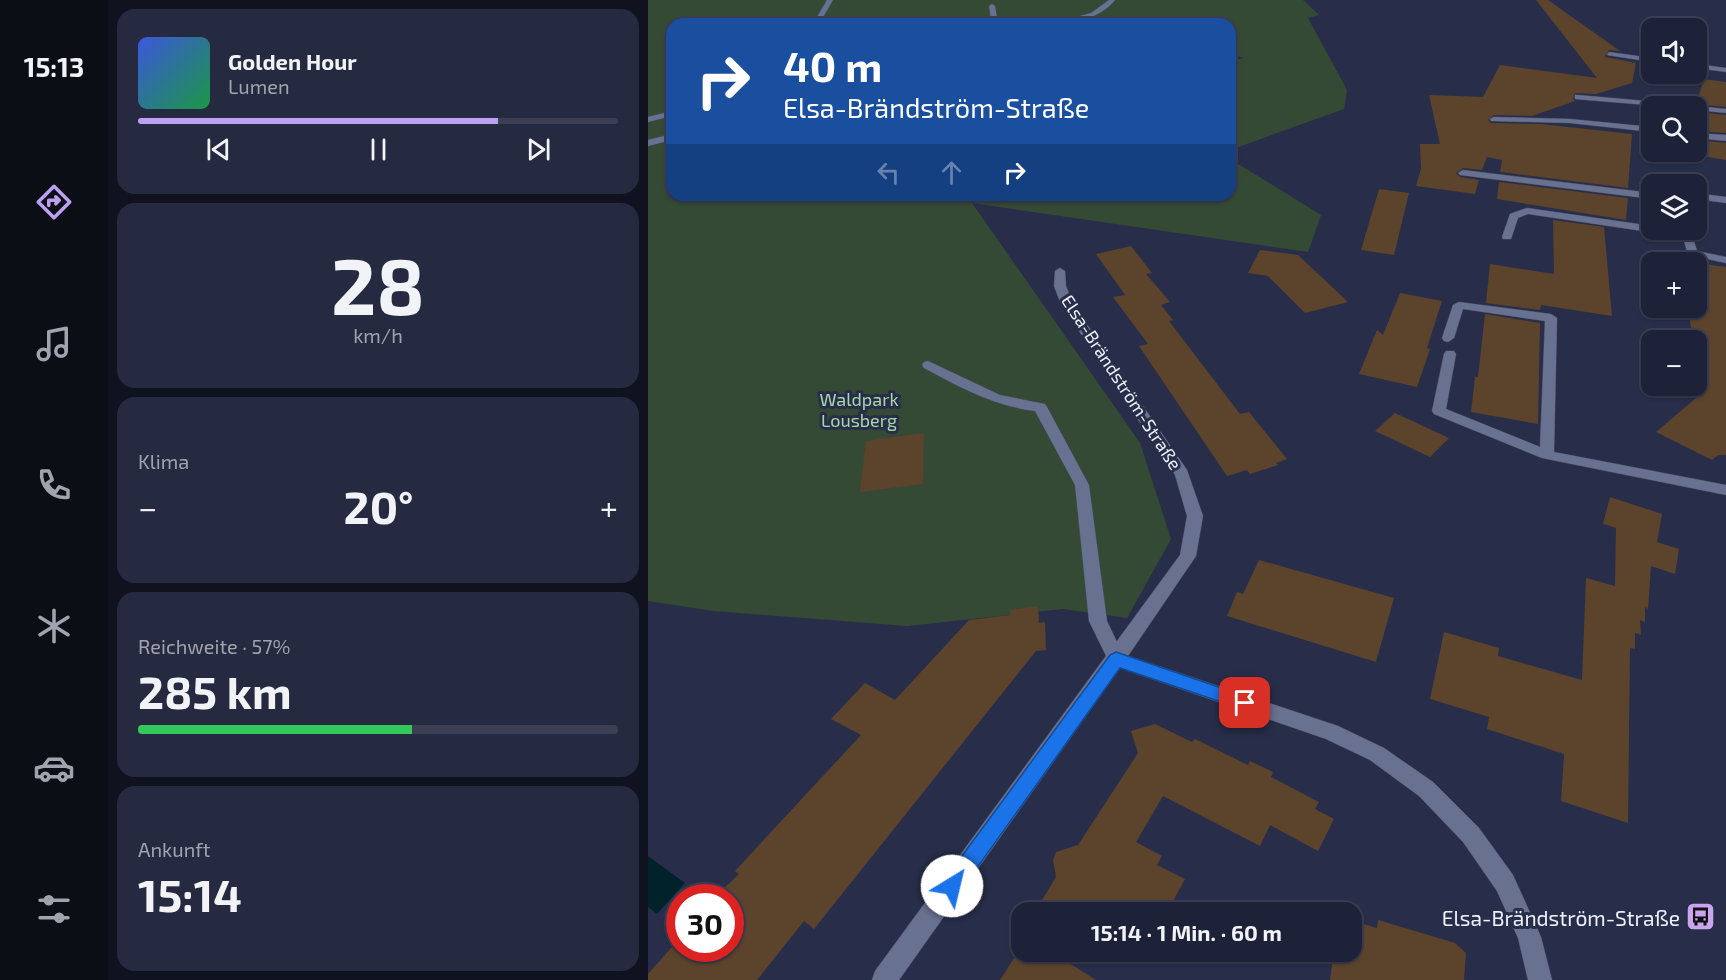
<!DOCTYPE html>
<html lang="de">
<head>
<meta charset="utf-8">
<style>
	:root { --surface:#1e2238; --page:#262a40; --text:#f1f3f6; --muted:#a1a4ae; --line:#3c3f53; --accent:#bca0f2 }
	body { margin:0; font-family:"Exo 2",sans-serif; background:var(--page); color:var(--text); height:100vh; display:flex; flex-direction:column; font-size:22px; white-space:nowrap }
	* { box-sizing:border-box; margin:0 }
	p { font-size:20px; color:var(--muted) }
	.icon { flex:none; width:33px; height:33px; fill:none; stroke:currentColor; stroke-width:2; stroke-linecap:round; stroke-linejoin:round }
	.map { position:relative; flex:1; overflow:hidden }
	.drawer { display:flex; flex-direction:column; gap:9px; padding:9px; background:#10131f; width:540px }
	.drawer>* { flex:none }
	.top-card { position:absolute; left:18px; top:18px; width:570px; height:183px; border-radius:18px; box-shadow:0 2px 4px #0004,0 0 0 2px var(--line); background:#1a4fa0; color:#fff; overflow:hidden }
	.tools { position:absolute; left:993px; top:18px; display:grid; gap:12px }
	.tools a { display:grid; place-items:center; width:66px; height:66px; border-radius:12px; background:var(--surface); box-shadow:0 2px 4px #0004,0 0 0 2px var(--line); font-size:30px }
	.speed { position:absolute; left:18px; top:884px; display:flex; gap:12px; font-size:30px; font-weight:700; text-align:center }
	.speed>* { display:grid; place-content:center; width:78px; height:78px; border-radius:50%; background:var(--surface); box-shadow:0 2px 4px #0004,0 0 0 2px var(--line); line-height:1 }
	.speed .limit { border:9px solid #d22; background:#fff; color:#111 }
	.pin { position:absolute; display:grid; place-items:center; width:51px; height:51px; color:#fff; margin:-26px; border-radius:12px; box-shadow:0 3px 9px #0006 }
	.me { position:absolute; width:66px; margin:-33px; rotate:36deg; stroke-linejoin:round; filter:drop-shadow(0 0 4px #0008) }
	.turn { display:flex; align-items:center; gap:21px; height:126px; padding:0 18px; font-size:27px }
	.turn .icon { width:78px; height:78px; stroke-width:2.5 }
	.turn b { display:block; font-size:42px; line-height:51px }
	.lanes { display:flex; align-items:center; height:57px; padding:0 18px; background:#0003; justify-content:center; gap:30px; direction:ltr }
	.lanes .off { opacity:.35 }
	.big { font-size:45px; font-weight:700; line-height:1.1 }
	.drawer .widget { flex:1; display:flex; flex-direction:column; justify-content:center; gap:9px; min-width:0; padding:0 21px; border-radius:18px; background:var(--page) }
	.drawer .dial { align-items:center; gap:0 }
	.dial b { font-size:78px; line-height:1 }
	.song { display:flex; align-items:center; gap:18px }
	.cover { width:72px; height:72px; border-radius:9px; background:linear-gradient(135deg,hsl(230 70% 55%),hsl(140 70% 35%)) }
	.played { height:6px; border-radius:3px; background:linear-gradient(90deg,var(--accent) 75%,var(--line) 75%) }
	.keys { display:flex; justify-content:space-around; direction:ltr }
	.heat { display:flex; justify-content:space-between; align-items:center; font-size:33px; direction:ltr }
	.charge { height:9px; border-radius:4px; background:linear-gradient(90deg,#34c759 57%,var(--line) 0) }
	.trip { position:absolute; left:363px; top:902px; width:351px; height:60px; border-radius:18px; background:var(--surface); box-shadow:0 2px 4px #0004,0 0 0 2px var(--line); font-weight:700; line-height:60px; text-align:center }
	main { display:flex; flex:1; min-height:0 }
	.tabs { display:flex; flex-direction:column; width:108px; justify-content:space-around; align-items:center; background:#0c0e16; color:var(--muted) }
	.tabs .icon { width:42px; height:42px }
	.tabs .active { color:var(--accent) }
	.tabs b { font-size:27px; color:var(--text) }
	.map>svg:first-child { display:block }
	.green { fill:#354a34 }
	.water { fill:#00222a }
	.building { fill:#5c432c }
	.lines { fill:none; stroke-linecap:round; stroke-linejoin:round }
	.service-casing { stroke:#464b60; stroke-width:1 }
	.minor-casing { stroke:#464b60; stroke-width:1 }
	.service { fill:#697190; fill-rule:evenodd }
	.minor { fill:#697190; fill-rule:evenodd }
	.route { fill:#1a73e8; stroke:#114b97; stroke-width:1.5 }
	.labels { text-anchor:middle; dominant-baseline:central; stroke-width:6; stroke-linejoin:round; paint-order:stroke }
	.street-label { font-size:18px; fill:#eef1fc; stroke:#282e4a }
	.park-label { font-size:18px; fill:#a9d8a7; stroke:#282e4a }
	.near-poi-label { font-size:21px; fill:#eef1fc; stroke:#282e4a; text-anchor:end }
</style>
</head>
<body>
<main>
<nav class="tabs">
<b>15:13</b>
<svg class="icon active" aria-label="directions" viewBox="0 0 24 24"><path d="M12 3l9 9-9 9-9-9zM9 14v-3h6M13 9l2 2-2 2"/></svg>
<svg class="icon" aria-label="music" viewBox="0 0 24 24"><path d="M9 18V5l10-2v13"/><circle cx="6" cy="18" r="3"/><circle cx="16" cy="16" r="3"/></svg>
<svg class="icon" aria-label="phone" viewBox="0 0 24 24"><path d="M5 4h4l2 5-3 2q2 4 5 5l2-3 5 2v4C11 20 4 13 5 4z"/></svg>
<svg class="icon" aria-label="climate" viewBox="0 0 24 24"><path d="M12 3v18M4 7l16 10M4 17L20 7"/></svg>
<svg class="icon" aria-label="car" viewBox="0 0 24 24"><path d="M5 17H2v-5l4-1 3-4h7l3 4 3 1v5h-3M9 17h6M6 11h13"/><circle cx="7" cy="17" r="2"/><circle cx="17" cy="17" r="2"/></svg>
<svg class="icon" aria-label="filters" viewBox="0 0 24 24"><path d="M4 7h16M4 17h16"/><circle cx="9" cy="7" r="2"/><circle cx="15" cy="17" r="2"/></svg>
</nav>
<section class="drawer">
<div class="widget">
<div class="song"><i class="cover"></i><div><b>Golden Hour</b><p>Lumen</p></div></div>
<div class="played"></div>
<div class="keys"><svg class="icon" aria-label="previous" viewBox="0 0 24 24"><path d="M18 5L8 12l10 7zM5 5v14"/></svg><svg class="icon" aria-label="pause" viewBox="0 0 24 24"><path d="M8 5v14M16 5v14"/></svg><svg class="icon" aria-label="next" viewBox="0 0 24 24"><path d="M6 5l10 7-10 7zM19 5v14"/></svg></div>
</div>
<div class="widget dial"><b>28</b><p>km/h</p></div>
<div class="widget"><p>Klima</p>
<div class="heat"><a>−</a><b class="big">20°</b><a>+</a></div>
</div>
<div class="widget"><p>Reichweite · 57%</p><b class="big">285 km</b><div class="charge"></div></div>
<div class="widget"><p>Ankunft</p><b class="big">15:14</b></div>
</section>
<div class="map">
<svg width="1078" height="980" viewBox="0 0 1078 980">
	<rect width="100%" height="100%" fill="#282e4a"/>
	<path class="green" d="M 0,0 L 655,0 L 671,15 L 660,18 L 699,90 L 696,109 L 582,150 L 582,61 L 596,58 L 582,54 L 582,24 L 24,24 L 24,195 L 582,195 L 582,159 L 673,215 L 660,252 L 324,203 L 492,443 L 523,539 L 479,618 L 415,609 L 259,626 L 66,611 L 0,601 Z"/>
	<path class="water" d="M 0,856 L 37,883 L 9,914 L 0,907 Z"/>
	<path class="building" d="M 888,0 L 900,0 L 972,51 L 961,50 L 957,57 L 988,63 L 984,83 L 948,94 L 927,93 L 925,99 L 927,101 L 884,116 L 846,115 L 840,120 L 843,123 L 893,124 L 984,134 L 980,188 L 852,172 L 854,160 L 839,157 L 834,170 L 815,168 L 808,173 L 812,177 L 831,180 L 827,194 L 768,186 L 773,169 L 772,144 L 792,144 L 781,95 L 835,97 L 852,65 L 949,78 Z
		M 1056,79 L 1078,82 L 1078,107 L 1048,104 Z
		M 1048,112 L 1078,115 L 1078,133 L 1048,131 Z
		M 1048,140 L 1078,143 L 1078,160 L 1048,155 Z
		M 851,182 L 980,198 L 978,220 L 849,199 Z
		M 731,189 L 761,193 L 746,255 L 713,250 Z
		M 905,220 L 956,227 L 964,316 L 893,305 L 892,310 L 838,303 L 842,264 L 906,274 Z
		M 483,246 L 504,273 L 498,274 L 522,302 L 513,305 L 525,320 L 521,321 L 592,414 L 601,412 L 639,459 L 628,463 L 630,465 L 602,474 L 599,470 L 579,476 L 491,346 L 500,344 L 465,297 L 477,295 L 448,254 Z
		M 612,250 L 650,255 L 700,302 L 657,313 L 620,276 L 600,273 Z
		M 1048,263 L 1078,267 L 1078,455 L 1070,455 L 1064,460 L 1008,432 L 1054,393 L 1049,332 L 1044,331 L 1039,308 L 1048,308 Z
		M 752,293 L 794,301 L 779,348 L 782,349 L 769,387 L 711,374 L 729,330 L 735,335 Z
		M 837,314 L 892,323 L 890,424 L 823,412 L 827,377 L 830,377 Z
		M 747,413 L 801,438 L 782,457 L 727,431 Z
		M 276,433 L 275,484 L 212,492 L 218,441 Z
		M 962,497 L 1014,514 L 1009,542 L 1031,549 L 1027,574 L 1003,566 L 1000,609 L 997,607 L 997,622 L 992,620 L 993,635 L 987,633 L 987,649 L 982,648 L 980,823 L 913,801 L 916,754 L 839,729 L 841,717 L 782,699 L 796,632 L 851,648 L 850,656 L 934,680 L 938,578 L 967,586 L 968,528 L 955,524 Z
		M 611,560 L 746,598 L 728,662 L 579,616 L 589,592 L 595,594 Z
		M 390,606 L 391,623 L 397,622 L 398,650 L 388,651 L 166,929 L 156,921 L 109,980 L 0,980 L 0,974 L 23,948 L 82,948 L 82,897 L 67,897 L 91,874 L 87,871 L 213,735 L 183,719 L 217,683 L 247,700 L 321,620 L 362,615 L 362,610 Z
		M 507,724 L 544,742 L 547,739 L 600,765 L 602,761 L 625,772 L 623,777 L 671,802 L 667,809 L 686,819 L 670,851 L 622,825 L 612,846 L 515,796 L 488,842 L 514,856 L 509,865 L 537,879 L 519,912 L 387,912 L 408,877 L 405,860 L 408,852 L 430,845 L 490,753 L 483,731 Z
		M 730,920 L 807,943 L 818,953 L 816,980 L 682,980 L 686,951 L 704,951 L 704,921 L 729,928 Z
		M 374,946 L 374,951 L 417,951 L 413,958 L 448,980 L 352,980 Z"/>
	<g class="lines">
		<defs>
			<path id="service" d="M 179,0 L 185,0 L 171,24 L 165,24 Z
				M 461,0 L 467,0 C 452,19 424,24 401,24 L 443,13 Z
				M 344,4 L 347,6 L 350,24 L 344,24 L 341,6 Z
				M 961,52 L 1004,58 L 1004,62 L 959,55 Z
				M 1048,64 L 1078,68 L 1078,72 L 1048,68 Z
				M 930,95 L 1032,104 L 1036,106 L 1011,106 L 927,99 L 927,95 Z
				M 1045,106 L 1048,106 L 1078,109 L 1078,113 L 1048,110 L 1048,106 Z
				M 24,111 L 24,116 L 0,122 L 0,117 Z
				M 846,117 L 922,119 L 1004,127 L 1004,132 L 922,123 L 843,121 L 842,119 Z
				M 1048,133 L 1078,135 L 1078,141 L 1048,138 Z
				M 24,134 L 24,140 L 0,146 L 0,140 Z
				M 815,170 L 1004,193 L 1004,199 L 812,175 L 810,173 Z
				M 1048,193 L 1078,197 L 1078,203 L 1048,199 Z
				M 879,208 L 1004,226 L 1004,230 L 1043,232 L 1049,251 L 1078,257 L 1078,263 L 1040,255 L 1035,237 L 880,214 L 870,218 L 863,239 L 855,239 L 854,237 L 862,214 Z
				M 811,302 L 903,314 L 909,318 L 906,452 L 1078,485 L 1078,495 L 894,458 L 786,414 L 784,411 L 796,354 L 798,351 L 806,351 L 808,354 L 798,409 L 892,447 L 897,321 L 815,309 L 806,338 L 800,342 L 796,341 L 794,338 L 805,305 Z
				M 280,361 L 352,395 L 397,404 L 399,407 L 441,485 L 459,621 L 477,659 L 474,664 L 468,667 L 462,664 L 441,621 L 427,485 L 387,411 C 346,406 311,387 276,368 L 274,365 L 276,362 Z"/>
			<path id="minor" d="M 412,268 L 417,271 L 418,286 L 425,304 L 539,470 L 555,516 L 548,556 L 480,656 L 690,726 L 736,748 L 785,782 L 831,828 L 865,875 L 893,937 L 904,980 L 880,980 L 870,938 L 849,891 L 815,842 L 771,796 L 722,760 L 678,739 L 472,668 L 251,980 L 224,980 L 227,971 L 532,555 L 539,516 L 527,475 L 413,304 L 406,286 L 407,271 Z"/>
		</defs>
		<use href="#service" class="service-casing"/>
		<use href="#minor" class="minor-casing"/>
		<use href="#service" class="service"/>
		<use href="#minor" class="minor"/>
	</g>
	<path class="route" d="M 468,652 L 603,698 L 606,703 L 603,708 L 597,710 L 472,668 L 311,893 L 304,896 L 297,893 L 294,886 L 297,879 L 462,655 Z"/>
	<defs>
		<symbol id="bus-square" viewBox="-11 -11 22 22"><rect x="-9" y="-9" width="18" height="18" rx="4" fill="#c9a5ee" stroke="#282e4a"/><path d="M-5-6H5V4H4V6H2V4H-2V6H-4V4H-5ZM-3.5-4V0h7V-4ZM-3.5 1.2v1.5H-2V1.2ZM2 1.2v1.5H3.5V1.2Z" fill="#111"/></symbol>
	</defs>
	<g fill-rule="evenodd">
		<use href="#bus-square" x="1036" y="900" width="33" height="33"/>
	</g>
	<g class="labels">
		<g class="street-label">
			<text transform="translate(474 382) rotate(57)">Elsa-Brändström-Straße</text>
		</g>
		<g class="park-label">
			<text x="211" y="399">Waldpark<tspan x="211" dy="21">Lousberg</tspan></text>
		</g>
		<g class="near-poi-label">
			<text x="1032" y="917">Elsa-Brändström-Straße</text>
		</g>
	</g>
</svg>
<div class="tools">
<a><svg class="icon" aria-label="sound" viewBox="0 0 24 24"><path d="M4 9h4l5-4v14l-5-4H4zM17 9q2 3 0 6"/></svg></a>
<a><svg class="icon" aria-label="search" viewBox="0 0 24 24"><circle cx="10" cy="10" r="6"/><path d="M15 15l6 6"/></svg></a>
<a><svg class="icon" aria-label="layers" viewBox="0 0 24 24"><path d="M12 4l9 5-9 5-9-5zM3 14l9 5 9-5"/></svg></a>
<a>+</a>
<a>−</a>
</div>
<div class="speed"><div class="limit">30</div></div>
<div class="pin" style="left:597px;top:703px;background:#d93025"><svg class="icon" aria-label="arrive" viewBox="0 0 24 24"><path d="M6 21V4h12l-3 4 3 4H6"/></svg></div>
<svg class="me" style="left:304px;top:886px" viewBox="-20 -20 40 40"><circle r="19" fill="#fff"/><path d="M0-13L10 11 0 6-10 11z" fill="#1a73e8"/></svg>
<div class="trip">15:14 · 1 Min. · 60 m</div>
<div class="top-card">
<div class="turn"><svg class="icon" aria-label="right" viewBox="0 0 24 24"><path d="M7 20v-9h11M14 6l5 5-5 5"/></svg><div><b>40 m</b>Elsa-Brändström-Straße</div></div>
<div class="lanes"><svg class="icon off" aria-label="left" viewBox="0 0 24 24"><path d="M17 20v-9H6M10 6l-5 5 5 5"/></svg><svg class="icon off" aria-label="ahead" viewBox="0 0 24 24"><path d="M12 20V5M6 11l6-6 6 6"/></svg><svg class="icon" aria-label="right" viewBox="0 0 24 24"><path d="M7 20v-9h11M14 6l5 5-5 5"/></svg></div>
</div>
</div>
</main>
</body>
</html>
